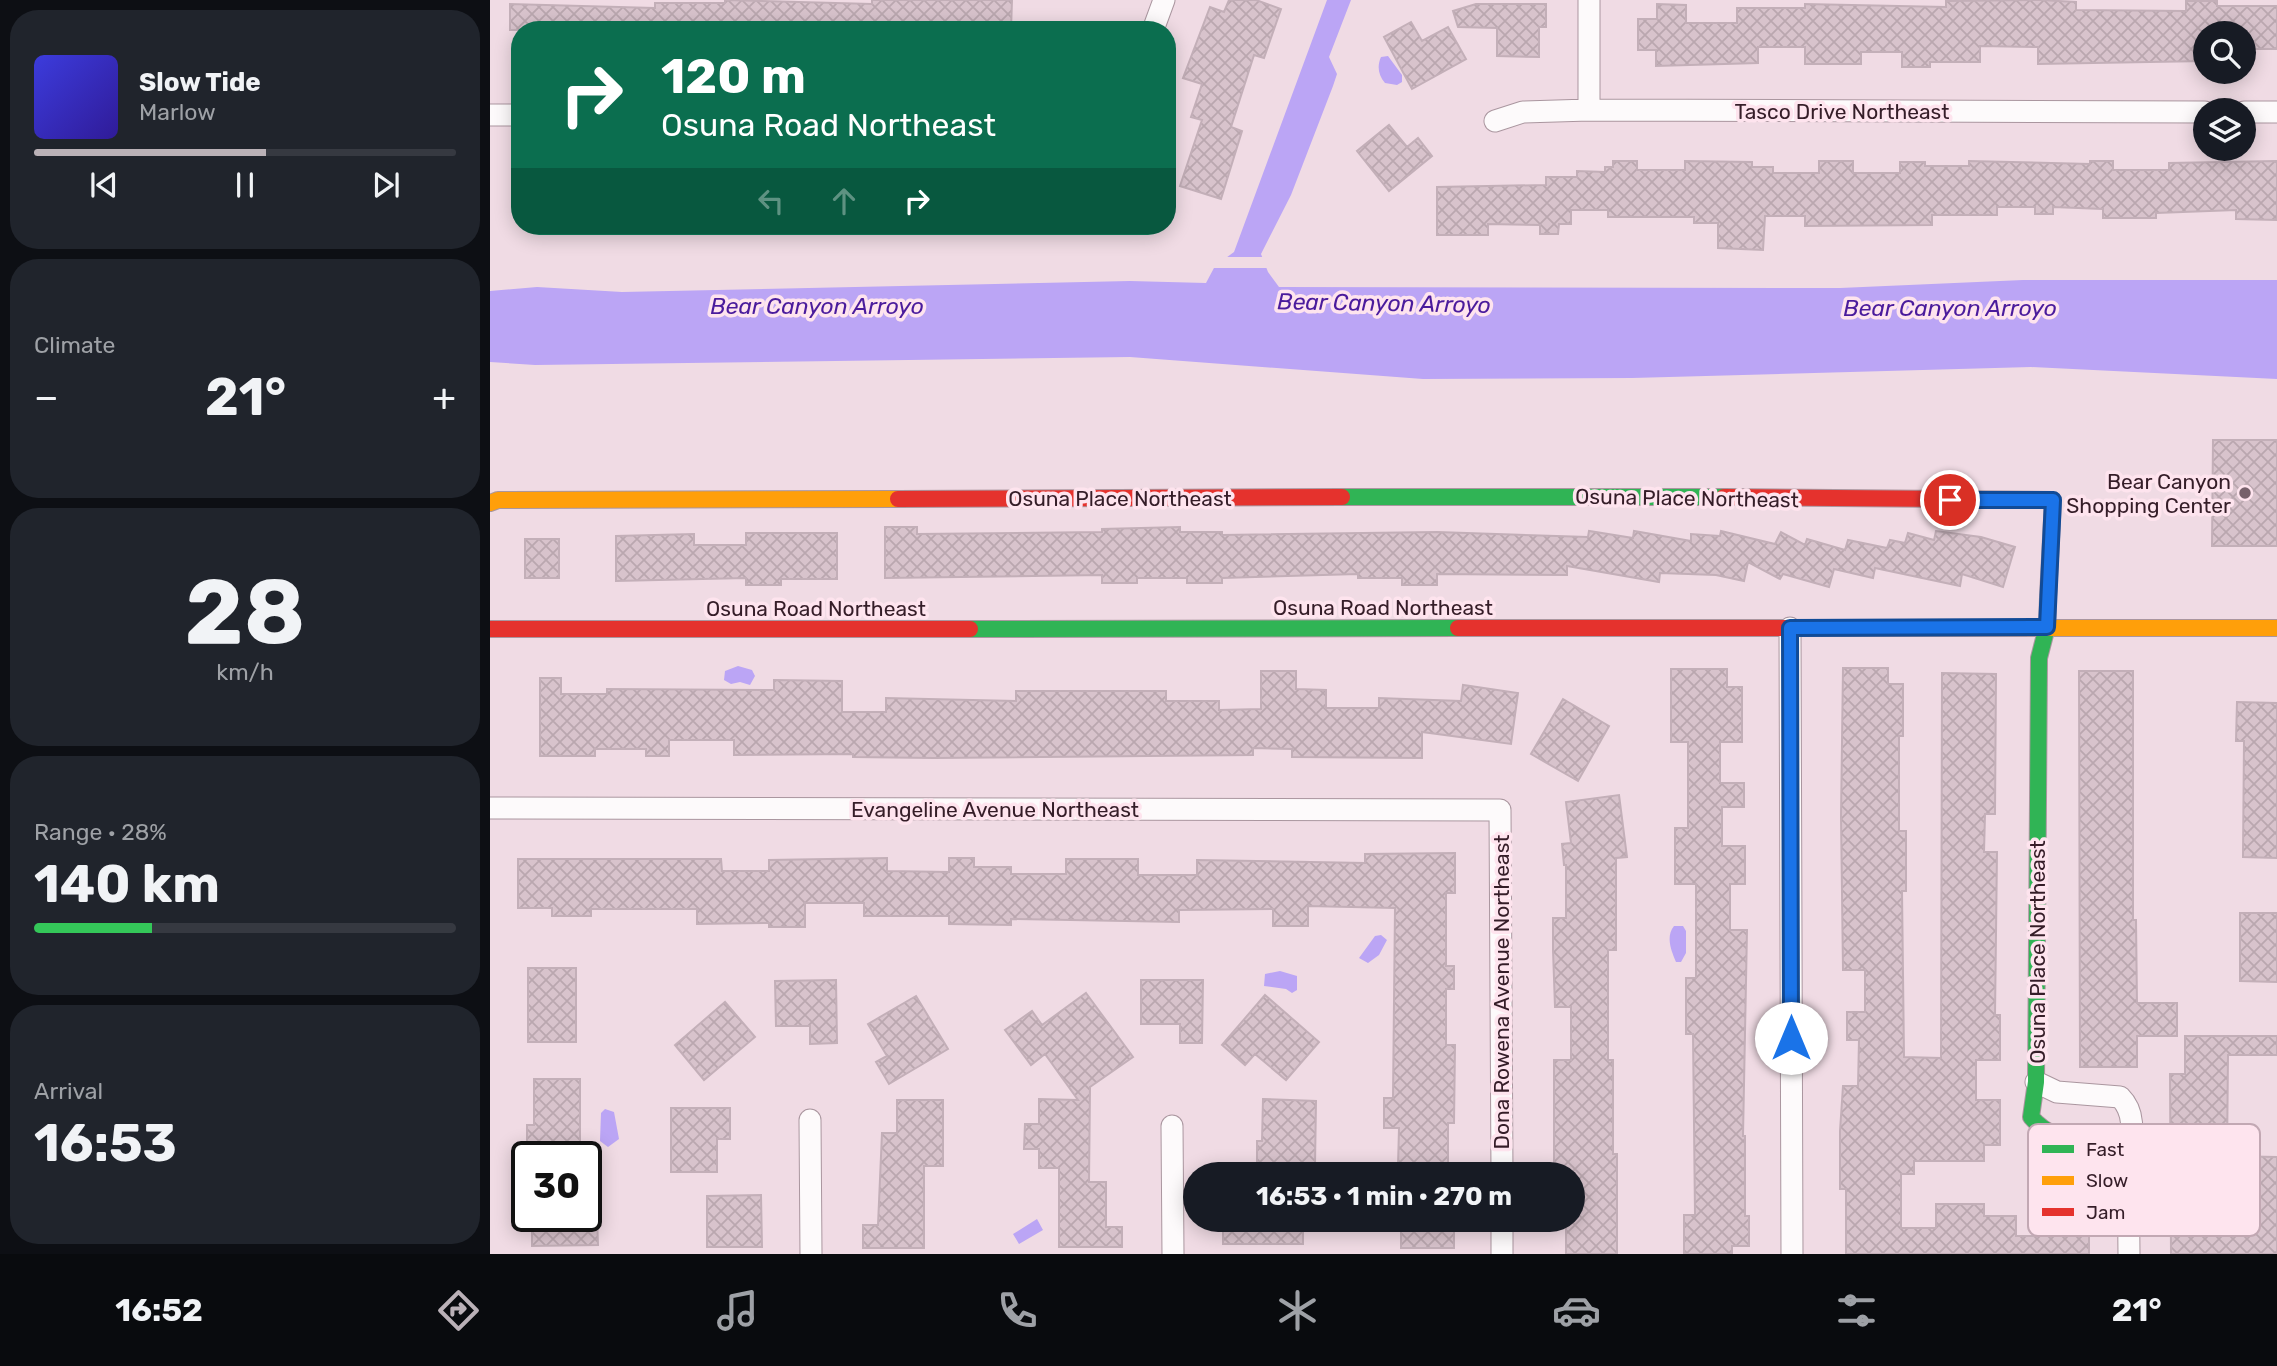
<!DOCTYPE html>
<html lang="en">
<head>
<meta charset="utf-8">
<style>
	:root { --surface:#171b24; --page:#20242c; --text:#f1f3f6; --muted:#9ea1a6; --line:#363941; --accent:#bab1b7 }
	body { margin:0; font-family:Rubik,sans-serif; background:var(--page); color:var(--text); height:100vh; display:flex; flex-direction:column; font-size:26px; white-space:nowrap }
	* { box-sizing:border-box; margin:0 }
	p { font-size:23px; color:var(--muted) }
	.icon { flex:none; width:38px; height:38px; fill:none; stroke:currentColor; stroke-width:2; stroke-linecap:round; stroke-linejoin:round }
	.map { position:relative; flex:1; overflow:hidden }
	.drawer { display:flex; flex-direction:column; gap:10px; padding:10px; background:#0d0f14; width:490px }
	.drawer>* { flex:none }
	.guide { position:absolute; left:21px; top:21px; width:665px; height:214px; border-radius:28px; box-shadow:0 4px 18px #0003; background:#0b6e4f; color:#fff; overflow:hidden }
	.fabs { position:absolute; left:1703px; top:21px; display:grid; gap:14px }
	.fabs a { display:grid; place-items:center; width:63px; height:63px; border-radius:50%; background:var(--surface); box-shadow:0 4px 18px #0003; font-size:35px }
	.speed { position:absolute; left:21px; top:1141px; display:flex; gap:14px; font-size:35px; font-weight:700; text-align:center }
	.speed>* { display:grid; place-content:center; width:91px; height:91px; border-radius:50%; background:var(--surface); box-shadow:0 4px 18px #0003; line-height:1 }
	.speed .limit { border:4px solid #111; border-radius:10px; background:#fff; color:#111 }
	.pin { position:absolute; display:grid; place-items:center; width:60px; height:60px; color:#fff; margin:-30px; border:4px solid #fff; border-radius:50%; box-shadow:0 2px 7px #0007 }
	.me { position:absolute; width:77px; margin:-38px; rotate:0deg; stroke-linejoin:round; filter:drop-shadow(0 0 5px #0008) }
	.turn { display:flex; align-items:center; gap:24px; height:147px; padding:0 35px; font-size:32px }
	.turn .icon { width:91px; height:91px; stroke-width:2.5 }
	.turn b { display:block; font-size:49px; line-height:60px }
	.lanes { display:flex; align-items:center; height:66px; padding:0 35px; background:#0003; justify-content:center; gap:35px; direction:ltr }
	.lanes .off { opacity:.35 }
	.big { font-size:52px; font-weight:700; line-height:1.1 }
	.drawer .card { flex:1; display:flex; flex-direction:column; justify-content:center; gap:10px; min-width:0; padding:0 24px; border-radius:28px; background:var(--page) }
	.drawer .dial { align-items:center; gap:0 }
	.dial b { font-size:91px; line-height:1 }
	.song { display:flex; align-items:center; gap:21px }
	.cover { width:84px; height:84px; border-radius:10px; background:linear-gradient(135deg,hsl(240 70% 55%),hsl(250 70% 35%)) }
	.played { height:7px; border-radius:4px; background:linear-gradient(90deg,var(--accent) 55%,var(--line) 55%) }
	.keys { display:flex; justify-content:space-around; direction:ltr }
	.heat { display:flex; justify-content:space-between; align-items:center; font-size:38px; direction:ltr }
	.charge { height:10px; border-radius:5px; background:linear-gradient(90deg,#34c759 28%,var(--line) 0) }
	.trip { position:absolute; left:693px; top:1162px; width:402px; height:70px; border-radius:35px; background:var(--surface); box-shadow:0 4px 18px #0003; font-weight:700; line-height:70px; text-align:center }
	.dock { display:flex; height:112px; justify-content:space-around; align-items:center; background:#090b0e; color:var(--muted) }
	.dock .icon { width:49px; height:49px }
	.dock .active { color:var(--accent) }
	.dock b { font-size:32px; color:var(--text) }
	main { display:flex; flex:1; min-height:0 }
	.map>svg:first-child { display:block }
	.water { fill:#bba5f5 }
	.pier { fill:#f0dbe4 }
	.building { fill:url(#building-cross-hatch); stroke:#c3afb8; stroke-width:2 }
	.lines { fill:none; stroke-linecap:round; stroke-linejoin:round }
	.street-casing { stroke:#aa969f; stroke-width:23 }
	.fast-casing { stroke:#aa969f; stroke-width:18 }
	.slow-casing { stroke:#aa969f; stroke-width:18 }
	.jam-casing { stroke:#aa969f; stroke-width:18 }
	.street { stroke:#fdfafb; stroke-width:21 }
	.fast { stroke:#30b455; stroke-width:16 }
	.slow { stroke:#ff9f0a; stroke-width:16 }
	.jam { stroke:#e5322d; stroke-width:16 }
	.route-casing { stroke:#114b97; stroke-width:18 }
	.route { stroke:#1a73e8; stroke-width:12 }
	.poi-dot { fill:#76606a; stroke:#fee4ee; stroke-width:2.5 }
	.labels { text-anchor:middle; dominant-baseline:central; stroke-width:7; stroke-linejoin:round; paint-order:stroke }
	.street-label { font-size:21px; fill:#351d28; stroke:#fee4ee }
	.poi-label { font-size:21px; fill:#351d28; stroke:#fee4ee; text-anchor:end }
	.water-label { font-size:23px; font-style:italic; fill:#4a1b9c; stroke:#fee4ee }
	.key { fill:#fee4ee; stroke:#c2a8b3; stroke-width:2 }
	.key-label { font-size:19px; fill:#351d28 }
</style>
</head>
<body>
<main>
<section class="drawer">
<div class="card">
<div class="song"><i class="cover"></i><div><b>Slow Tide</b><p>Marlow</p></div></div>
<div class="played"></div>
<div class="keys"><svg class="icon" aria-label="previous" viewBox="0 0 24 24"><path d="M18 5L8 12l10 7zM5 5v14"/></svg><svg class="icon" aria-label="pause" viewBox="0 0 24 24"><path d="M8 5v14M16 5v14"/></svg><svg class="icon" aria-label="next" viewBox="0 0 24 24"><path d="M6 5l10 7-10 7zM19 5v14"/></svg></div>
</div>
<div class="card"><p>Climate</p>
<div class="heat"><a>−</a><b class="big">21°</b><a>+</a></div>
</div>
<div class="card dial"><b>28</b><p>km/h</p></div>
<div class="card"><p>Range · 28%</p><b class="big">140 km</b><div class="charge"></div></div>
<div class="card"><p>Arrival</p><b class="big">16:53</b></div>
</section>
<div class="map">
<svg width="1787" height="1254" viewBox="0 0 1787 1254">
	<defs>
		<pattern id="building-cross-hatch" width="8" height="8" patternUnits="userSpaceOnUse" patternTransform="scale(1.75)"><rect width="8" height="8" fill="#d8c3cc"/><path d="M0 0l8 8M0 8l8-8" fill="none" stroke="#baa7af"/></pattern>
	</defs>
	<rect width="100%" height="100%" fill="#f0dbe4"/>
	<path class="water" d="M 837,0 L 861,0 L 839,57 L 847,74 L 843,86 L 801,195 L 771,254 L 778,272 L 789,287 L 1350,288 L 1533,280 L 1787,280 L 1787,379 L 1541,367 L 1142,378 L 933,379 L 640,357 L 45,365 L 0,362 L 0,291 L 47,287 L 132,292 L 640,281 L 716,283 L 725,266 L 744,252 Z
		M 898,56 L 912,75 L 912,82 L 907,85 L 895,83 C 888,75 887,66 891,57 Z
		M 248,666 L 262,670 L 265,676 L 260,685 L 250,682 L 241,684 L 234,680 L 235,671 Z
		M 1184,926 L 1193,926 L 1196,931 L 1196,953 L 1191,962 L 1186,962 C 1182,952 1175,937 1184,926 Z
		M 891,935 L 897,940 L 889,955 L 878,963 L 869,958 L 885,936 Z
		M 790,971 L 807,976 L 807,990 L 802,993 L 796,989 L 774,986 L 775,974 Z
		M 115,1109 L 124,1112 L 129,1139 L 118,1147 L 110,1141 L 111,1113 Z
		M 547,1219 L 553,1230 L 529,1244 L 523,1234 Z"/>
	<path class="pier" d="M 732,257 L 776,257 L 780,268 L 722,268 Z"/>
	<path class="building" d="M 235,0 L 382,4 L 382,0 L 522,0 L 521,30 L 20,30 L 20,4 L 165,8 L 165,3 L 235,3 Z
		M 739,0 L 766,0 L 791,9 L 774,58 L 764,55 L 741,127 L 752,131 L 731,199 L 690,186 L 712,120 L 701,117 L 712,84 L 693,78 L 720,7 L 734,12 Z
		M 1551,0 L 1586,2 L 1586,10 L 1696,11 L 1696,1 L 1727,1 L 1727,6 L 1787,6 L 1787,49 L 1754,49 L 1754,33 L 1715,33 L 1715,61 L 1548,64 L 1548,47 L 1490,46 L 1490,62 L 1440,62 L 1440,67 L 1412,67 L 1412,52 L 1371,52 L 1371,64 L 1315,64 L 1315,47 L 1268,47 L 1268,63 L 1166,66 L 1166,50 L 1148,50 L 1148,19 L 1167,19 L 1167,4 L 1196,5 L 1196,23 L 1247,23 L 1247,8 L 1315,8 L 1315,4 L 1456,7 L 1456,1 Z
		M 986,4 L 1056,4 L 1056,27 L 1049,27 L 1049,57 L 1007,56 L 1007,28 L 968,27 L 963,11 Z
		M 921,22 L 932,41 L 958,27 L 976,59 L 922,89 L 894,37 Z
		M 899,125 L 917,147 L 928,138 L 942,156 L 899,191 L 867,151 Z
		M 1123,161 L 1147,161 L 1147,170 L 1195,170 L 1195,161 L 1262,162 L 1262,167 L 1283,167 L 1283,173 L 1329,173 L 1329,161 L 1363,161 L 1363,173 L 1410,173 L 1410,162 L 1435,162 L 1435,166 L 1479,166 L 1479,161 L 1600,164 L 1600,161 L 1623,161 L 1623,170 L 1679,170 L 1679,163 L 1787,161 L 1787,220 L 1746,219 L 1746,210 L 1666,213 L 1666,218 L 1613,218 L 1613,209 L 1563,207 L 1563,214 L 1545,214 L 1545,207 L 1507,207 L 1507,215 L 1442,215 L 1442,225 L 1315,226 L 1315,216 L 1275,216 L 1273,250 L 1228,248 L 1228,223 L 1204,223 L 1204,217 L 1118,217 L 1118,210 L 1081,210 L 1081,224 L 1069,224 L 1068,234 L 1050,234 L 1050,225 L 998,224 L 998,235 L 947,235 L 947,187 L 1056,185 L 1056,177 L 1087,177 L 1087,171 L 1115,172 L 1115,167 L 1123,167 Z
		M 1723,440 L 1787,440 L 1787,546 L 1722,546 Z
		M 395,527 L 427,527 L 427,534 L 612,532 L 612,529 L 690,527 L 690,532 L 732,532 L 732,535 L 947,532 L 1098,537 L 1099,531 L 1143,538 L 1144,531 L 1201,541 L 1201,534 L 1230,536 L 1231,531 L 1285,544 L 1291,532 L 1315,545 L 1317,539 L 1355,550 L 1358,540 L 1397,548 L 1400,540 L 1415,543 L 1418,533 L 1444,540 L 1446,531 L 1491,537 L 1525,547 L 1513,587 L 1472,574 L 1470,586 L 1385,568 L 1383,578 L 1344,569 L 1339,587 L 1293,574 L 1290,579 L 1258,562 L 1254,581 L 1226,575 L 1170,573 L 1169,582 L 1077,566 L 1077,575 L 947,574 L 947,585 L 912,585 L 912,578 L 868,578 L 868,574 L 732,578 L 732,583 L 697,583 L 697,578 L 647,578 L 647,583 L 612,583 L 612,575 L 395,578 Z
		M 256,533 L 347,533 L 347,579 L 291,579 L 291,585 L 256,585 L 256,578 L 126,581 L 126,536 L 204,534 L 204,545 L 256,545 Z
		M 35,539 L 69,539 L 69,578 L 35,578 Z
		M 1353,668 L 1398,668 L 1398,684 L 1413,684 L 1413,736 L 1409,736 L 1409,831 L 1416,831 L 1416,891 L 1412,891 L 1414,1057 L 1451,1058 L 1452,673 L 1506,674 L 1505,814 L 1495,814 L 1494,852 L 1507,852 L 1505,1015 L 1510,1015 L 1510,1060 L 1486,1060 L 1486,1100 L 1510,1100 L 1510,1145 L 1494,1145 L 1494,1161 L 1424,1161 L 1424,1174 L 1411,1174 L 1411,1228 L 1446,1228 L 1446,1204 L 1494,1204 L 1494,1216 L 1526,1216 L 1526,1236 L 1560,1236 L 1560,1196 L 1544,1196 L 1545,1163 L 1579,1163 L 1579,1175 L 1599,1175 L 1599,1254 L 1356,1254 L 1356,1189 L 1350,1189 L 1350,1131 L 1353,1086 L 1368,1086 L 1369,1040 L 1357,1040 L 1357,1012 L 1375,1012 L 1375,970 L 1353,970 L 1351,817 Z
		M 1181,669 L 1237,669 L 1237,687 L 1252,687 L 1252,742 L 1230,742 L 1230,783 L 1254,783 L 1254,807 L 1232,807 L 1232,846 L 1255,846 L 1255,884 L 1240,884 L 1240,930 L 1257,930 L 1253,1136 L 1255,1136 L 1255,1216 L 1259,1216 L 1259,1246 L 1242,1246 L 1242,1254 L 1194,1254 L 1194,1215 L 1205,1215 L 1203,1034 L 1196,1034 L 1196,978 L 1206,978 L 1206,884 L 1185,884 L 1185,828 L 1198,828 L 1198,742 L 1181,742 Z
		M 771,671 L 806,671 L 806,689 L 836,690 L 836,708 L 889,708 L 889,698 L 971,701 L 973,685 L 1028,693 L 1021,744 L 932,732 L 932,758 L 802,757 L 802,749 L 763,748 L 763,755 L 444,758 L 363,757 L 363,754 L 244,755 L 244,740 L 179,740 L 179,756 L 156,756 L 156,749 L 105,749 L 105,756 L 50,756 L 50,678 L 71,678 L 71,694 L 117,694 L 117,689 L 284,690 L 284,680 L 352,681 L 352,712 L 396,712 L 396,698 L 526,701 L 526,691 L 676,691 L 676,701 L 729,701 L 729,710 L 771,709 Z
		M 1589,671 L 1643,671 L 1643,920 L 1646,920 L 1647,1003 L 1687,1003 L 1687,1036 L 1647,1036 L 1647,1067 L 1590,1067 Z
		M 1073,699 L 1119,726 L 1088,781 L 1041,754 Z
		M 1747,702 L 1787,703 L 1787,858 L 1753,857 L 1754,741 L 1746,741 Z
		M 1129,795 L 1137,857 L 1126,858 L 1126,950 L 1118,950 L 1118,1060 L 1123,1060 L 1123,1154 L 1127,1154 L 1127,1254 L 1076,1254 L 1076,1220 L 1083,1220 L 1083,1174 L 1064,1174 L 1064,1060 L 1081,1060 L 1081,1007 L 1065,1007 L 1063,950 L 1063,918 L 1076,918 L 1076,865 L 1074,865 L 1072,844 L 1081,843 L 1076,802 Z
		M 965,853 L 965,893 L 956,893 L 956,966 L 964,966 L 964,989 L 956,989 L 956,1045 L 965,1045 L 964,1123 L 958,1123 L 958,1167 L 908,1166 L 909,1128 L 894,1128 L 894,1098 L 903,1098 L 905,908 L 818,906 L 818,926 L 783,926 L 783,909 L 689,910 L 689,922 L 521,919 L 521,925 L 459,924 L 459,916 L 374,916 L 374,903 L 315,903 L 315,927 L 279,927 L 279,923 L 207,924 L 207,909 L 101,909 L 101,916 L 62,916 L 62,908 L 28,908 L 28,859 L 231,859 L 232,871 L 279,871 L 279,860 L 397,858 L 397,871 L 459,872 L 459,858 L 484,858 L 484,867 L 521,867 L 521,874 L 576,874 L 576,859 L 648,859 L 648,875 L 707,875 L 707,860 L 875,863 L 875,854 Z
		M 1750,913 L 1787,913 L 1787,982 L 1750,981 Z
		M 38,968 L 86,968 L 86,1042 L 38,1042 Z
		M 346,980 L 347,1043 L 320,1044 L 320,1026 L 286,1026 L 285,981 Z
		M 651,980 L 713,980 L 712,1043 L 690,1043 L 690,1024 L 651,1024 Z
		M 596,993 L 643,1057 L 600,1087 L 599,1182 L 616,1182 L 616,1227 L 632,1227 L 632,1247 L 569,1247 L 569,1168 L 549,1168 L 549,1149 L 534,1149 L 535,1124 L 549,1124 L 549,1099 L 588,1100 L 555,1054 L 541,1065 L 515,1030 L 542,1011 L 552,1025 Z
		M 775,995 L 829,1042 L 796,1080 L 765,1054 L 755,1065 L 732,1045 Z
		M 426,996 L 458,1049 L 399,1084 L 386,1062 L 397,1056 L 378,1024 Z
		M 235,1002 L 265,1037 L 214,1080 L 185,1045 Z
		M 1695,1036 L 1787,1036 L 1787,1055 L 1738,1055 L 1737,1156 L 1787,1157 L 1787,1254 L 1681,1254 L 1680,1074 L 1695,1074 Z
		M 44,1079 L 90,1079 L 90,1154 L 37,1154 L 37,1125 L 44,1125 Z
		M 773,1099 L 826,1101 L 825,1165 L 767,1163 L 767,1141 L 772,1141 Z
		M 407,1100 L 453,1100 L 453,1166 L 434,1166 L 434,1248 L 373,1248 L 373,1225 L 388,1225 L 392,1133 L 407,1133 Z
		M 181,1108 L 240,1108 L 240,1139 L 227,1139 L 227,1172 L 181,1172 Z
		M 271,1195 L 272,1247 L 217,1247 L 217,1196 Z
		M 42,1216 L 107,1216 L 108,1245 L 42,1246 Z
		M 733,1220 L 813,1220 L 813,1244 L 733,1244 Z
		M 911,1220 L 964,1220 L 964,1248 L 911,1248 Z"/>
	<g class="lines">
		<defs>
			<path id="street" d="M 1099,0 L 1099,110 L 1715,112
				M 663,30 L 674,0
				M 1754,112 L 1787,112
				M 0,115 L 30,115
				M 1005,121 L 1033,112 L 1099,110
				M 1300,628 L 1302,1254
				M 0,808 L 1010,810 L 1012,1174
				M 1546,1082 L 1567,1092 L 1630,1097 C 1645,1112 1643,1132 1638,1152 L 1639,1254
				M 320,1120 L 321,1254
				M 682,1126 L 683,1254
				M 1012,1220 L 1012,1254"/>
			<path id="fast" d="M 852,497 L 1234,497
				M 1558,597 L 1557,627 L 1549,658 L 1546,1082 L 1541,1117 C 1569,1150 1602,1133 1638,1152
				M 480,629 L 968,628"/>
			<path id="slow" d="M 0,503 L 8,500 L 408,499
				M 1400,628 L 1787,628"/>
			<path id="jam" d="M 1234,497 L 1563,500 L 1558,597
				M 408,499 L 852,497
				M 968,628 L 1400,628
				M 0,629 L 480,629"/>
		</defs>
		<use href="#street" class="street-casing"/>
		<use href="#fast" class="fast-casing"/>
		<use href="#slow" class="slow-casing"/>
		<use href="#jam" class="jam-casing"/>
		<use href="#street" class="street"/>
		<use href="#fast" class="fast"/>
		<use href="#slow" class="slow"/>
		<use href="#jam" class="jam"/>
	</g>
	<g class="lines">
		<defs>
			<path id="route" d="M 1301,1038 L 1300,628 L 1557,627 L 1563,500 L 1460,500"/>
		</defs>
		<use href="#route" class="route-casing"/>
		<use href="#route" class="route"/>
	</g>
	<circle class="poi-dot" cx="1755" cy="493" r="7"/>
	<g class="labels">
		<g class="street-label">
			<text x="1352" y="111">Tasco Drive Northeast</text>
			<text x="630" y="498">Osuna Place Northeast</text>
			<text transform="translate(1197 498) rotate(1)">Osuna Place Northeast</text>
			<text x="893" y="607">Osuna Road Northeast</text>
			<text x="326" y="608">Osuna Road Northeast</text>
			<text x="505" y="809">Evangeline Avenue Northeast</text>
			<text transform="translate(1547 952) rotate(-90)">Osuna Place Northeast</text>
			<text transform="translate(1011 992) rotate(-90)">Dona Rowena Avenue Northeast</text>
		</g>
		<g class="poi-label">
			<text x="1741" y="481">Bear Canyon<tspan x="1741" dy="24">Shopping Center</tspan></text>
		</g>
		<g class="water-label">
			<text transform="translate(894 303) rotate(1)">Bear Canyon Arroyo</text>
			<text x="327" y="306">Bear Canyon Arroyo</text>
			<text x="1460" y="308">Bear Canyon Arroyo</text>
		</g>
	</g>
	<rect x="1538" y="1124" width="232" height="112" rx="10" class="key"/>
	<rect x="1552" y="1145" width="32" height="8" fill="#30b455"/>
	<rect x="1552" y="1176" width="32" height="9" fill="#ff9f0a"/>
	<rect x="1552" y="1208" width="32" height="8" fill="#e5322d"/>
	<g class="key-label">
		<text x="1596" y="1156">Fast</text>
		<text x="1596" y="1187">Slow</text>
		<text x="1596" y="1219">Jam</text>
	</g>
</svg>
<div class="fabs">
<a><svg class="icon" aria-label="search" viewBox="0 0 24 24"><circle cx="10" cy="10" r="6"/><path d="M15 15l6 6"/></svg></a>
<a><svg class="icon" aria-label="layers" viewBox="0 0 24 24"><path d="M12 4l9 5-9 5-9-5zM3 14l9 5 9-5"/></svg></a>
</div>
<div class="speed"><div class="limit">30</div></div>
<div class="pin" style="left:1460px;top:500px;background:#d93025"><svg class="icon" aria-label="arrive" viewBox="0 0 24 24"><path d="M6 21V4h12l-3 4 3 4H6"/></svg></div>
<svg class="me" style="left:1301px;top:1038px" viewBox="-20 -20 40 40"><circle r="19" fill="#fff"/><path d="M0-13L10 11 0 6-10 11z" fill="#1a73e8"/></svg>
<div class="trip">16:53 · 1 min · 270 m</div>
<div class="guide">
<div class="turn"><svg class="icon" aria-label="right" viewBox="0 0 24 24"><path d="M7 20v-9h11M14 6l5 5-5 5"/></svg><div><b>120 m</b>Osuna Road Northeast</div></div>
<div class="lanes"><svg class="icon off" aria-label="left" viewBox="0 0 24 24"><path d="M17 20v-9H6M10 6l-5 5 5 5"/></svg><svg class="icon off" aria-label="ahead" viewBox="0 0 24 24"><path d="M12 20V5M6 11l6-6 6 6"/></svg><svg class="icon" aria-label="right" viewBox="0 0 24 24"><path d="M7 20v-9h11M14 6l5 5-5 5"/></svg></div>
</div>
</div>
</main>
<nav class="dock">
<b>16:52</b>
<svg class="icon active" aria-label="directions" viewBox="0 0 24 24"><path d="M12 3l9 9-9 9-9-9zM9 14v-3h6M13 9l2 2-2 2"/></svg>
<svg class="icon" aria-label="music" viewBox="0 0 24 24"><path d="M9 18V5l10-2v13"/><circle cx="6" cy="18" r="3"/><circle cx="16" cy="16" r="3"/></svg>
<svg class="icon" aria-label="phone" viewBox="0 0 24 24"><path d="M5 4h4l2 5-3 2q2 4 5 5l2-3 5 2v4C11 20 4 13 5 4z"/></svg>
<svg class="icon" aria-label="climate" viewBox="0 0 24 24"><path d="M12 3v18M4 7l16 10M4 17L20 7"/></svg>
<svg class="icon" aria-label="car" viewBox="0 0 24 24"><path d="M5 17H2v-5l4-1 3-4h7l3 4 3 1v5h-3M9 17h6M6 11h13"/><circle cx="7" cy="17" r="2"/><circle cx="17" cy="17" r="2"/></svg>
<svg class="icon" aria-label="filters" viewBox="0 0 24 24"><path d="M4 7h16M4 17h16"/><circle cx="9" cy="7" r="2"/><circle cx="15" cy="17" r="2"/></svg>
<b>21°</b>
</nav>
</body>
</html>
